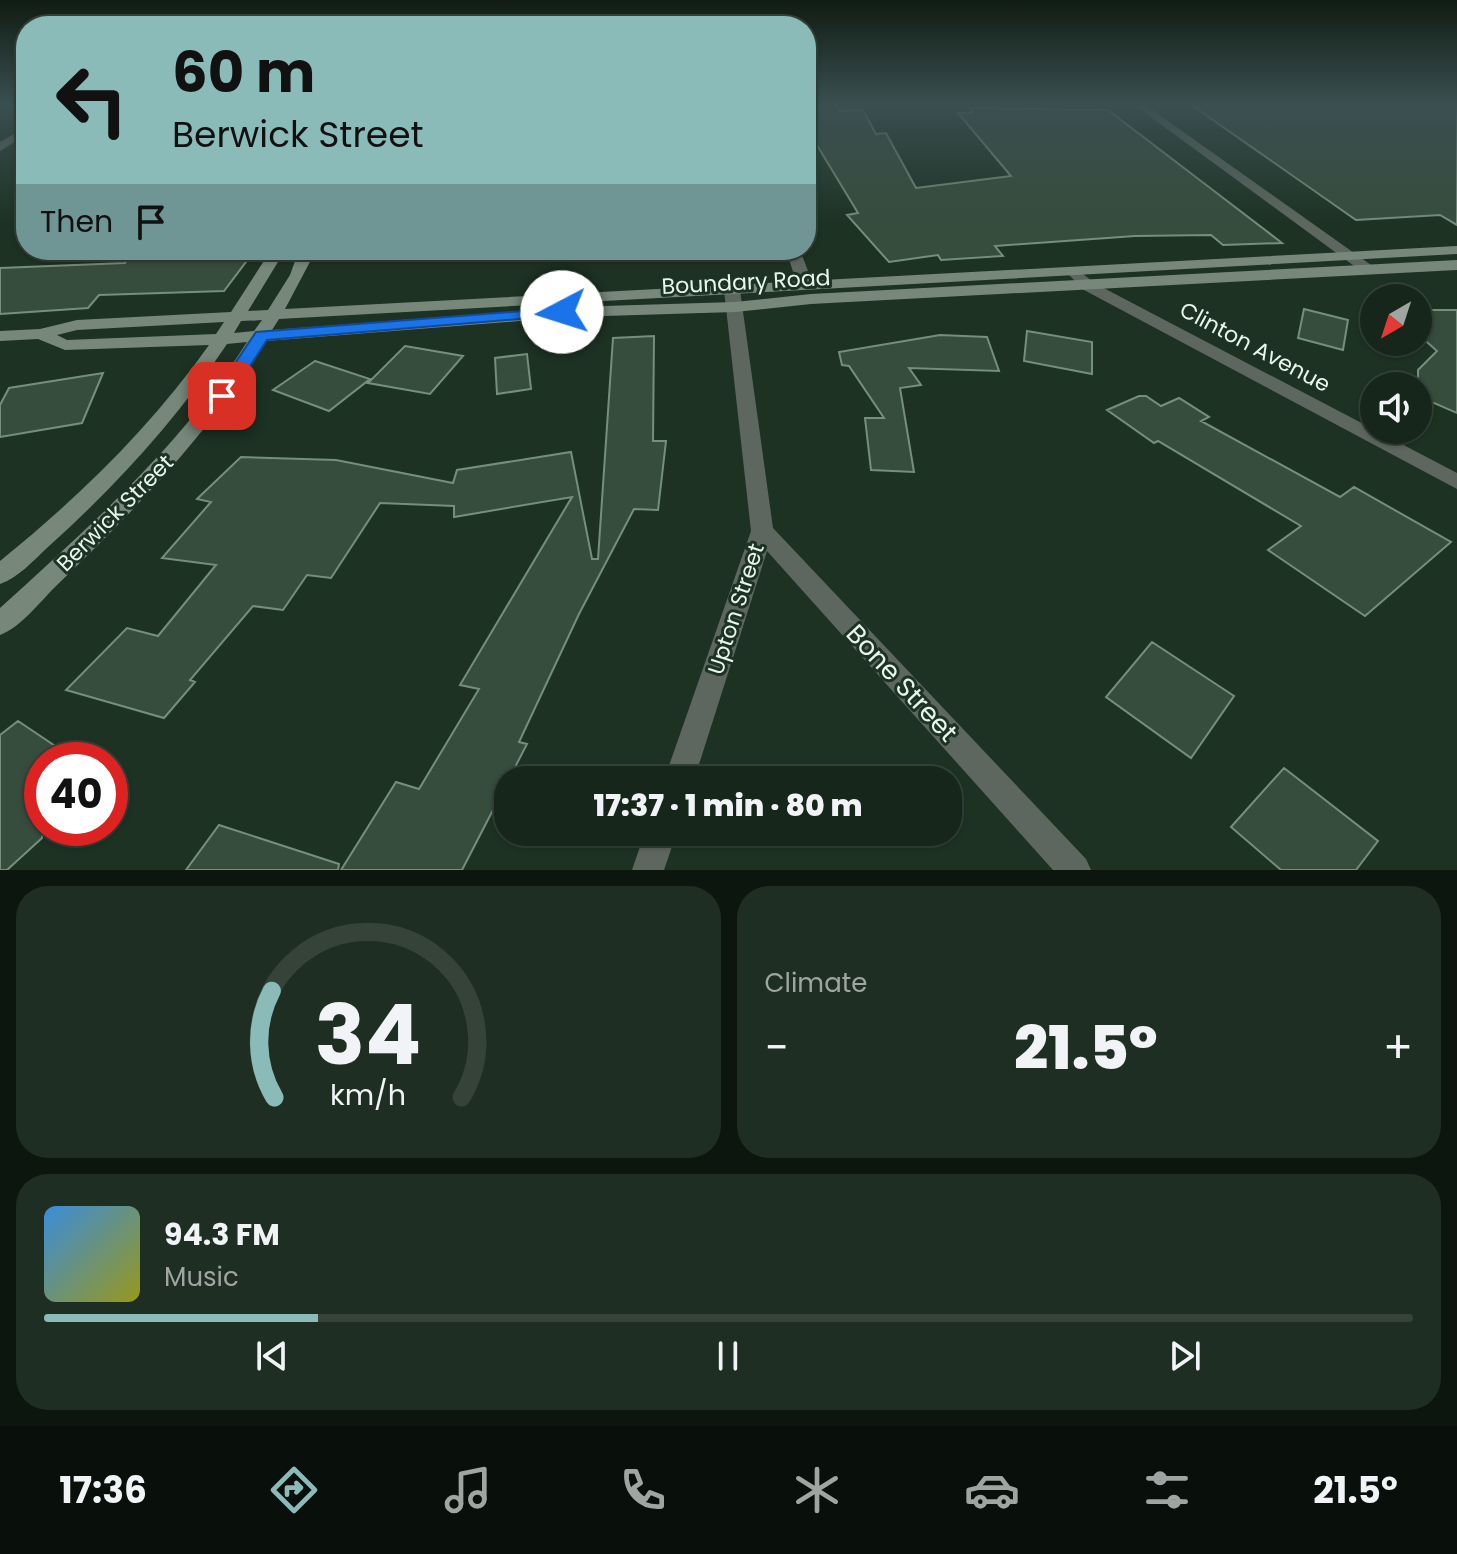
<!DOCTYPE html>
<html lang="en">
<head>
<meta charset="utf-8">
<style>
	:root { --surface:#16261a; --page:#1f2e23; --text:#f1f3f6; --muted:#9ea5a2; --line:#354339; --accent:#8bbbb9 }
	body { margin:0; font-family:Poppins,sans-serif; background:var(--page); color:var(--text); height:100vh; display:flex; flex-direction:column; font-size:30px; white-space:nowrap }
	* { box-sizing:border-box; margin:0 }
	p { font-size:26px; color:var(--muted) }
	.icon { flex:none; width:44px; height:44px; fill:none; stroke:currentColor; stroke-width:2; stroke-linecap:round; stroke-linejoin:round }
	.map { position:relative; height:870px; overflow:hidden }
	.drawer { display:flex; flex-direction:column; gap:16px; padding:16px; background:#0c150e; flex:1 }
	.drawer>* { flex:none }
	.top-card { position:absolute; left:16px; top:16px; width:800px; height:244px; border-radius:32px; box-shadow:0 2px 6px #0004,0 0 0 2px var(--line); background:#8bbbb9; color:#111; overflow:hidden }
	.needle { width:52px; rotate:219deg }
	.controls { position:absolute; left:1360px; top:284px; display:grid; gap:16px }
	.controls a { display:grid; place-items:center; width:72px; height:72px; border-radius:50%; background:var(--surface); box-shadow:0 2px 6px #0004,0 0 0 2px var(--line); font-size:40px }
	.speed { position:absolute; left:24px; top:742px; display:flex; gap:16px; font-size:40px; font-weight:700; text-align:center }
	.speed>* { display:grid; place-content:center; width:104px; height:104px; border-radius:50%; background:var(--surface); box-shadow:0 2px 6px #0004,0 0 0 2px var(--line); line-height:1 }
	.speed .limit { border:12px solid #d22; background:#fff; color:#111 }
	.pin { position:absolute; display:grid; place-items:center; width:68px; height:68px; color:#fff; margin:-34px; border-radius:16px; box-shadow:0 4px 12px #0006 }
	.me { position:absolute; width:88px; margin:-44px; rotate:265deg; stroke-linejoin:round; filter:drop-shadow(0 0 6px #0008) }
	.turn { display:flex; align-items:center; gap:28px; height:168px; padding:0 24px; font-size:36px }
	.turn .icon { width:104px; height:104px; stroke-width:2.5 }
	.turn b { display:block; font-size:56px; line-height:68px }
	.then { display:flex; align-items:center; height:76px; padding:0 24px; background:#0003; gap:16px; font-size:30px }
	.big { font-size:60px; font-weight:800; line-height:1.1 }
	.drawer .card { flex:1; display:flex; flex-direction:column; justify-content:center; gap:12px; min-width:0; padding:0 28px; border-radius:32px; background:var(--page) }
	.drawer .dial { align-items:center; gap:0 }
	.dial svg { height:208px; overflow:visible; fill:none; stroke:var(--line); stroke-width:7; stroke-linecap:round; text-anchor:middle }
	.dial text { fill:var(--text); stroke:none }
	.song { display:flex; align-items:center; gap:24px }
	.cover { width:96px; height:96px; border-radius:12px; background:linear-gradient(135deg,hsl(210 70% 55%),hsl(60 70% 35%)) }
	.played { height:8px; border-radius:4px; background:linear-gradient(90deg,var(--accent) 20%,var(--line) 20%) }
	.keys { display:flex; justify-content:space-around; direction:ltr }
	.heat { display:flex; justify-content:space-between; align-items:center; font-size:44px; direction:ltr }
	.drawer .tiles { flex:1; display:grid; gap:16px; grid-template-columns:1fr 1fr }
	.card:last-child { grid-column:span 2 }
	.trip { position:absolute; left:494px; top:766px; width:468px; height:80px; border-radius:32px; background:var(--surface); box-shadow:0 2px 6px #0004,0 0 0 2px var(--line); font-weight:800; line-height:80px; text-align:center }
	.tab-bar { display:flex; height:128px; justify-content:space-around; align-items:center; background:#090f0a; color:var(--muted) }
	.tab-bar .icon { width:56px; height:56px }
	.tab-bar .current { color:var(--accent) }
	.tab-bar b { font-size:36px; color:var(--text) }
	.map>svg:first-child { display:block }
	.building { fill:#364c3c; stroke:#768e7c; stroke-width:2 }
	.lines { fill:none; stroke-linecap:round; stroke-linejoin:round }
	.street { fill:#5d675f; fill-rule:evenodd }
	.secondary { fill:#77887b; fill-rule:evenodd }
	.route { fill:#1a73e8; stroke:#114b97; stroke-width:2 }
	.labels { text-anchor:middle; dominant-baseline:central; stroke-width:6; stroke-linejoin:round; paint-order:stroke }
	.street-label { font-size:22px; fill:#e8f5eb; stroke:#1d3223 }
	.near-street-label { font-size:26px; fill:#e8f5eb; stroke:#1d3223 }
</style>
</head>
<body>
<div class="map">
<svg width="1457" height="870" viewBox="0 0 1457 870">
	<rect width="100%" height="100%" fill="#1d3223"/>
	<path class="building" d="M 806,104 L 836,104 L 839,111 L 863,110 L 876,134 L 886,133 L 916,188 L 1011,176 L 958,113 L 973,113 L 970,108 L 1108,110 L 1282,243 L 1223,245 L 1211,235 L 1135,236 L 995,246 L 1003,256 L 941,260 L 938,255 L 889,262 L 847,215 L 858,213 L 806,127 Z
		M 1190,104 L 1457,104 L 1457,225 L 1440,215 L 1356,220 Z
		M 134,250 L 255,250 L 224,291 L 99,295 L 88,308 L 0,314 L 0,268 L 125,263 Z
		M 1304,309 L 1348,320 L 1343,350 L 1298,338 Z
		M 1418,310 L 1457,310 L 1457,413 L 1418,396 L 1418,370 L 1437,351 L 1418,334 Z
		M 1027,331 L 1092,342 L 1092,374 L 1024,361 Z
		M 940,335 L 987,337 L 999,371 L 909,368 L 921,385 L 900,388 L 914,472 L 871,470 L 865,418 L 884,418 L 849,366 L 842,365 L 839,352 Z
		M 654,336 L 653,441 L 666,441 L 658,510 L 634,509 L 579,614 L 519,742 L 527,744 L 462,870 L 341,870 L 396,782 L 419,789 L 479,689 L 460,685 L 572,497 L 454,517 L 454,506 L 380,503 L 331,578 L 307,575 L 283,610 L 253,606 L 190,680 L 195,682 L 164,718 L 66,690 L 127,628 L 158,636 L 216,565 L 162,558 L 211,502 L 197,499 L 241,457 L 336,460 L 453,483 L 457,470 L 571,452 L 592,559 L 598,559 L 613,338 Z
		M 405,346 L 463,356 L 430,394 L 368,383 Z
		M 527,354 L 531,389 L 497,394 L 495,358 Z
		M 315,361 L 370,379 L 329,411 L 273,390 Z
		M 103,373 L 82,423 L 0,437 L 0,405 L 9,388 Z
		M 1139,396 L 1146,396 L 1161,406 L 1179,398 L 1209,417 L 1201,421 L 1340,497 L 1354,487 L 1451,542 L 1365,616 L 1268,550 L 1301,526 L 1158,441 L 1154,443 L 1107,410 Z
		M 1152,642 L 1234,696 L 1191,758 L 1106,697 Z
		M 18,721 L 76,760 L 42,760 L 42,838 L 7,870 L 0,870 L 0,735 Z
		M 1284,768 L 1378,841 L 1356,870 L 1281,870 L 1231,827 Z
		M 219,825 L 339,864 L 338,870 L 186,870 Z"/>
	<g class="lines">
		<path class="street" d="M 1133,104 L 1144,104 L 1371,265 L 1371,271 L 1361,271 Z
			M 26,127 L 26,135 L 0,151 L 0,142 Z
			M 786,250 L 800,250 L 813,284 L 811,287 L 805,289 L 797,284 Z
			M 1075,268 L 1096,284 L 1457,473 L 1457,489 L 1084,290 L 1067,273 Z
			M 732,285 L 740,290 L 773,528 L 1086,859 L 1091,870 L 1053,870 L 767,551 L 694,780 L 664,780 L 751,531 L 724,290 Z
			M 645,832 L 677,832 L 664,870 L 632,870 Z"/>
		<path class="secondary" d="M 1457,246 L 1457,254 L 279,319 L 272,330 L 520,311 L 528,316 L 520,321 L 266,341 C 209,434 133,512 55,587 C 39,603 21,627 0,635 L 0,608 C 89,527 182,445 247,342 L 227,344 C 177,419 116,486 48,547 C 34,560 18,578 0,584 L 0,561 C 78,498 151,427 209,345 L 65,350 L 38,339 L 0,341 L 0,331 L 40,329 L 77,320 L 231,312 L 271,250 L 288,250 L 281,257 L 248,311 L 268,310 L 290,275 L 299,250 L 313,250 L 312,258 L 285,309 ZM 262,320 L 254,331 L 234,333 L 241,321 ZM 224,322 L 216,334 L 67,340 L 57,335 L 77,330 Z
			M 1457,260 L 1457,270 L 811,304 L 735,312 L 604,316 L 596,311 L 604,306 L 735,302 L 811,294 Z"/>
	</g>
	<linearGradient id="sky" x2="0" y2="1"><stop stop-color="#101c13"/><stop offset="0.46" stop-color="#3a4f50"/><stop offset="1" stop-color="#3a4f50" stop-opacity="0"/></linearGradient>
	<rect width="1457" height="225" fill="url(#sky)"/>
	<path class="route" d="M 562,308 L 567,309 L 567,315 L 267,340 L 228,400 L 222,401 L 213,396 L 256,332 Z"/>
	<g class="labels">
		<g class="street-label">
			<text transform="translate(746 282) rotate(-3)">Boundary Road</text>
			<text transform="translate(1255 347) rotate(28)">Clinton Avenue</text>
			<text transform="translate(115 513) rotate(-45)">Berwick Street</text>
			<text transform="translate(736 609) rotate(-72)">Upton Street</text>
		</g>
		<g class="near-street-label">
			<text transform="translate(902 683) rotate(47)">Bone Street</text>
		</g>
	</g>
</svg>
<div class="controls">
<a><svg class="needle" viewBox="-14 -14 28 28"><path d="M0-13l5 13h-10z" fill="#e53935"/><path d="M0 13l5-13h-10z" fill="#9ea5a2"/></svg></a>
<a><svg class="icon" aria-label="sound" viewBox="0 0 24 24"><path d="M4 9h4l5-4v14l-5-4H4zM17 9q2 3 0 6"/></svg></a>
</div>
<div class="speed"><div class="limit">40</div></div>
<div class="pin" style="left:222px;top:396px;background:#d93025"><svg class="icon" aria-label="arrive" viewBox="0 0 24 24"><path d="M6 21V4h12l-3 4 3 4H6"/></svg></div>
<svg class="me" style="left:562px;top:312px" viewBox="-20 -20 40 40"><circle r="19" fill="#fff"/><path d="M0-13L10 11 0 6-10 11z" fill="#1a73e8"/></svg>
<div class="trip">17:37 · 1 min · 80 m</div>
<div class="top-card">
<div class="turn"><svg class="icon" aria-label="left" viewBox="0 0 24 24"><path d="M17 20v-9H6M10 6l-5 5 5 5"/></svg><div><b>60 m</b>Berwick Street</div></div>
<div class="then">Then<svg class="icon" aria-label="arrive" viewBox="0 0 24 24"><path d="M6 21V4h12l-3 4 3 4H6"/></svg></div>
</div>
</div>
<section class="drawer">
<div class="tiles">
<div class="card dial"><svg viewBox="0 0 100 80">
<path d="M14 69A42 42 0 1 1 86 69"/>
<path d="M14 69A42 42 0 0 1 13 28" stroke="#8bbbb9"/>
<text x="50" y="56" font-size="32" font-weight="700">34</text>
<text x="50" y="72" font-size="11">km/h</text>
</svg></div>
<div class="card"><p>Climate</p>
<div class="heat"><a>−</a><b class="big">21.5°</b><a>+</a></div>
</div>
<div class="card">
<div class="song"><i class="cover"></i><div><b>94.3 FM</b><p>Music</p></div></div>
<div class="played"></div>
<div class="keys"><svg class="icon" aria-label="previous" viewBox="0 0 24 24"><path d="M18 5L8 12l10 7zM5 5v14"/></svg><svg class="icon" aria-label="pause" viewBox="0 0 24 24"><path d="M8 5v14M16 5v14"/></svg><svg class="icon" aria-label="next" viewBox="0 0 24 24"><path d="M6 5l10 7-10 7zM19 5v14"/></svg></div>
</div>
</div>
</section>
<nav class="tab-bar">
<b>17:36</b>
<svg class="icon current" aria-label="directions" viewBox="0 0 24 24"><path d="M12 3l9 9-9 9-9-9zM9 14v-3h6M13 9l2 2-2 2"/></svg>
<svg class="icon" aria-label="music" viewBox="0 0 24 24"><path d="M9 18V5l10-2v13"/><circle cx="6" cy="18" r="3"/><circle cx="16" cy="16" r="3"/></svg>
<svg class="icon" aria-label="phone" viewBox="0 0 24 24"><path d="M5 4h4l2 5-3 2q2 4 5 5l2-3 5 2v4C11 20 4 13 5 4z"/></svg>
<svg class="icon" aria-label="climate" viewBox="0 0 24 24"><path d="M12 3v18M4 7l16 10M4 17L20 7"/></svg>
<svg class="icon" aria-label="car" viewBox="0 0 24 24"><path d="M5 17H2v-5l4-1 3-4h7l3 4 3 1v5h-3M9 17h6M6 11h13"/><circle cx="7" cy="17" r="2"/><circle cx="17" cy="17" r="2"/></svg>
<svg class="icon" aria-label="filters" viewBox="0 0 24 24"><path d="M4 7h16M4 17h16"/><circle cx="9" cy="7" r="2"/><circle cx="15" cy="17" r="2"/></svg>
<b>21.5°</b>
</nav>
</body>
</html>
